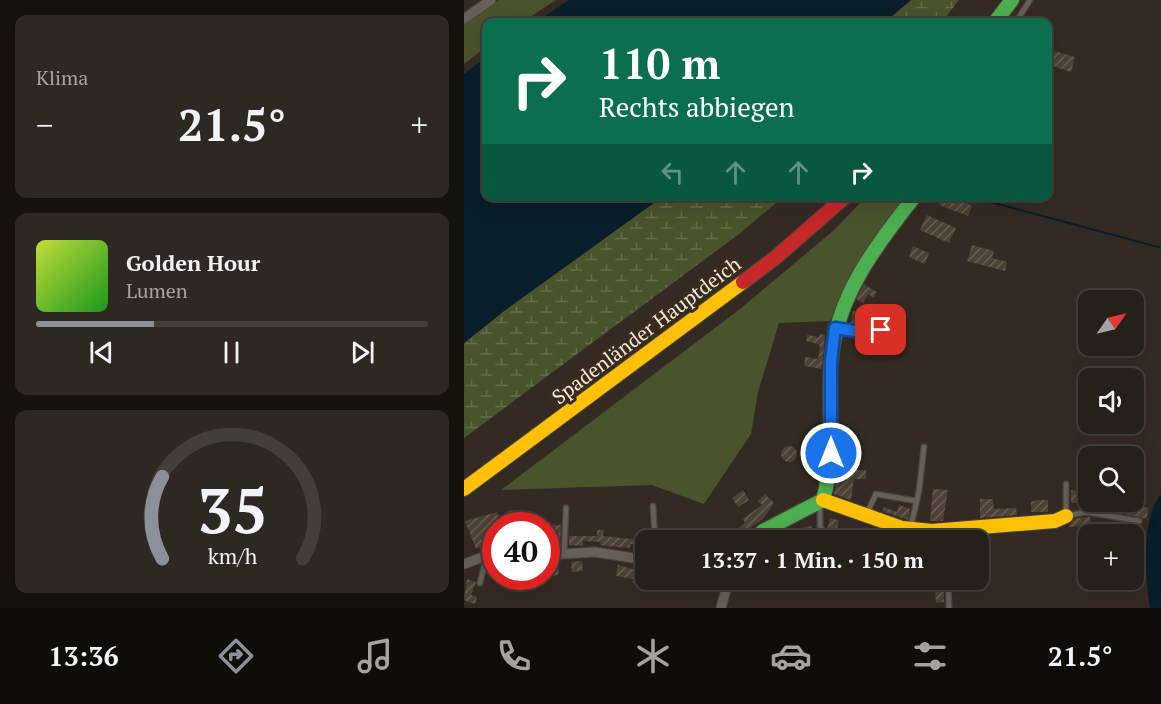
<!DOCTYPE html>
<html lang="de">
<head>
<meta charset="utf-8">
<style>
	:root { --surface:#26201a; --page:#2e2823; --text:#f1f3f6; --muted:#a4a3a2; --line:#423e39; --accent:#8c9099 }
	body { margin:0; font-family:"PT Serif",serif; background:var(--page); color:var(--text); height:100vh; display:flex; flex-direction:column; font-size:22px; white-space:nowrap }
	* { box-sizing:border-box; margin:0 }
	p { font-size:20px; color:var(--muted) }
	.icon { flex:none; width:33px; height:33px; fill:none; stroke:currentColor; stroke-width:2; stroke-linecap:round; stroke-linejoin:round }
	.map { position:relative; flex:1; overflow:hidden }
	.details { display:flex; flex-direction:column; gap:15px; padding:15px; background:#15120e; width:464px }
	.details>* { flex:none }
	.guide { position:absolute; left:18px; top:18px; width:570px; height:183px; border-radius:12px; box-shadow:0 6px 24px #0002,0 0 0 2px var(--line); background:#0b6e4f; color:#fff; overflow:hidden }
	.needle { width:39px; rotate:56deg }
	.buttons { position:absolute; left:614px; top:290px; display:grid; gap:12px }
	.buttons a { display:grid; place-items:center; width:66px; height:66px; border-radius:12px; background:var(--surface); box-shadow:0 6px 24px #0002,0 0 0 2px var(--line); font-size:30px }
	.speed { position:absolute; left:18px; top:512px; display:flex; gap:12px; font-size:30px; font-weight:700; text-align:center }
	.speed>* { display:grid; place-content:center; width:78px; height:78px; border-radius:50%; background:var(--surface); box-shadow:0 6px 24px #0002,0 0 0 2px var(--line); line-height:1 }
	.speed .limit { border:9px solid #d22; background:#fff; color:#111 }
	.pin { position:absolute; display:grid; place-items:center; width:51px; height:51px; color:#fff; margin:-26px; border-radius:12px; box-shadow:0 3px 9px #0006 }
	.me { position:absolute; width:66px; margin:-33px; rotate:0deg; stroke-linejoin:round; filter:drop-shadow(0 0 4px #0008) }
	.turn { display:flex; align-items:center; gap:21px; height:126px; padding:0 18px; font-size:27px }
	.turn .icon { width:78px; height:78px; stroke-width:2.5 }
	.turn b { display:block; font-size:42px; line-height:51px }
	.lanes { display:flex; align-items:center; height:57px; padding:0 18px; background:#0003; justify-content:center; gap:30px; direction:ltr }
	.lanes .off { opacity:.35 }
	.big { font-size:45px; font-weight:700; line-height:1.1 }
	.details .tile { flex:1; display:flex; flex-direction:column; justify-content:center; gap:9px; min-width:0; padding:0 21px; border-radius:12px; background:var(--page) }
	.details .dial { align-items:center; gap:0 }
	.dial svg { height:156px; overflow:visible; fill:none; stroke:var(--line); stroke-width:7; stroke-linecap:round; text-anchor:middle }
	.dial text { fill:var(--text); stroke:none }
	.song { display:flex; align-items:center; gap:18px }
	.cover { width:72px; height:72px; border-radius:9px; background:linear-gradient(135deg,hsl(70 70% 55%),hsl(120 70% 35%)) }
	.played { height:6px; border-radius:3px; background:linear-gradient(90deg,var(--accent) 30%,var(--line) 30%) }
	.keys { display:flex; justify-content:space-around; direction:ltr }
	.heat { display:flex; justify-content:space-between; align-items:center; font-size:33px; direction:ltr }
	.trip { position:absolute; left:171px; top:530px; width:354px; height:60px; border-radius:12px; background:var(--surface); box-shadow:0 6px 24px #0002,0 0 0 2px var(--line); font-weight:700; line-height:60px; text-align:center }
	.tab-bar { display:flex; height:96px; justify-content:space-around; align-items:center; background:#0f0d0a; color:var(--muted) }
	.tab-bar .icon { width:42px; height:42px }
	.tab-bar .on { color:var(--accent) }
	.tab-bar b { font-size:27px; color:var(--text) }
	main { display:flex; flex:1; min-height:0 }
	.map>svg:first-child { display:block }
	.green { fill:#49542d }
	.wetland { fill:url(#wetland-marsh) }
	.water { fill:#081e2a }
	.lines { fill:none; stroke-linecap:round; stroke-linejoin:round }
	.stream { stroke:#081e2a; stroke-width:2 }
	.building { fill:url(#building-hatch) }
	.lane-casing { stroke:#4d463f; stroke-width:7 }
	.street-casing { stroke:#4d463f; stroke-width:11 }
	.fast-casing { stroke:#4d463f; stroke-width:16 }
	.slow-casing { stroke:#4d463f; stroke-width:16 }
	.jam-casing { stroke:#4d463f; stroke-width:16 }
	.lane { stroke:#666059; stroke-width:4.5 }
	.street { stroke:#666059; stroke-width:9 }
	.fast { stroke:#4caf50; stroke-width:14 }
	.slow { stroke:#ffc107; stroke-width:14 }
	.jam { stroke:#c62828; stroke-width:14 }
	.route-casing { stroke:#114b97; stroke-width:15 }
	.route { stroke:#1a73e8; stroke-width:10 }
	.labels { text-anchor:middle; dominant-baseline:central; stroke-width:6; stroke-linejoin:round; paint-order:stroke }
	.street-label { font-size:20px; fill:#f1e8de; stroke:#3a2c1c }
</style>
</head>
<body>
<main>
<section class="details">
<div class="tile"><p>Klima</p>
<div class="heat"><a>−</a><b class="big">21.5°</b><a>+</a></div>
</div>
<div class="tile">
<div class="song"><i class="cover"></i><div><b>Golden Hour</b><p>Lumen</p></div></div>
<div class="played"></div>
<div class="keys"><svg class="icon" aria-label="previous" viewBox="0 0 24 24"><path d="M18 5L8 12l10 7zM5 5v14"/></svg><svg class="icon" aria-label="pause" viewBox="0 0 24 24"><path d="M8 5v14M16 5v14"/></svg><svg class="icon" aria-label="next" viewBox="0 0 24 24"><path d="M6 5l10 7-10 7zM19 5v14"/></svg></div>
</div>
<div class="tile dial"><svg viewBox="0 0 100 80">
<path d="M14 69A42 42 0 1 1 86 69"/>
<path d="M14 69A42 42 0 0 1 14 27" stroke="#8c9099"/>
<text x="50" y="56" font-size="32" font-weight="700">35</text>
<text x="50" y="72" font-size="11">km/h</text>
</svg></div>
</section>
<div class="map">
<svg width="698" height="608" viewBox="0 0 698 608">
	<defs>
		<pattern id="wetland-marsh" width="20" height="14" patternUnits="userSpaceOnUse" patternTransform="scale(1.5)"><rect width="20" height="14" fill="#49542d"/><path d="M1 5h8M5 5V1M11 12h8M15 12V8" fill="none" stroke="#646d4b"/></pattern>
		<pattern id="building-hatch" width="6" height="6" patternUnits="userSpaceOnUse" patternTransform="scale(1.5)"><rect width="6" height="6" fill="#4d4235"/><path d="M-1 1l2-2M0 6l6-6M5 7l2-2" fill="none" stroke="#675d52"/></pattern>
	</defs>
	<rect width="100%" height="100%" fill="#332b23"/>
	<path class="green" d="M 35,0 L 92,0 L 58,22 L 22,22 L 22,47 L 0,64 L 0,24 Z
		M 402,197 L 445,197 L 383,286 L 366,321 L 315,323 L 294,392 L 287,434 L 240,504 L 188,485 L 37,490 L 276,309 L 369,231 Z"/>
	<path class="wetland" d="M 447,0 L 495,0 L 478,22 L 421,22 Z
		M 198,197 L 319,197 L 275,234 L 0,438 L 0,343 L 40,311 Z"/>
	<path class="water" d="M 105,0 L 447,0 L 421,22 L 72,22 Z
		M 22,57 L 22,196 L 198,197 L 40,311 L 0,343 L 0,74 Z
		M 697,494 L 697,608 L 686,608 C 681,577 677,519 697,494 Z"/>
	<g class="lines">
		<path class="stream" d="M 504,196 L 698,248"/>
	</g>
	<path class="building" d="M 591,51 L 611,57 L 607,72 L 586,65 Z
		M 478,196 L 490,196 L 508,206 L 504,216 L 475,205 Z
		M 463,215 L 492,228 L 485,243 L 456,230 Z
		M 508,245 L 530,251 L 528,258 L 543,262 L 541,271 L 503,261 Z
		M 449,246 L 465,253 L 461,264 L 445,257 Z
		M 400,284 L 413,292 L 410,298 L 404,294 L 399,303 L 392,299 Z
		M 389,311 L 415,316 L 414,322 L 400,320 L 399,328 L 386,326 Z
		M 356,334 L 361,335 L 358,369 L 340,366 L 341,357 L 354,359 L 356,347 L 354,344 L 342,341 L 343,335 L 355,337 Z
		M317 454a8 8 0 1 1 16 0a8 8 0 1 1-16 0Z
		M 345,453 L 358,455 L 356,465 L 344,463 Z
		M 376,462 L 386,462 L 386,466 L 391,466 L 391,470 L 402,470 L 402,479 L 390,479 L 387,500 L 370,494 Z
		M 469,489 L 484,490 L 479,521 L 466,521 Z
		M 279,490 L 285,500 L 274,507 L 268,498 Z
		M 607,490 L 624,492 L 624,503 L 607,503 Z
		M 301,494 L 310,503 L 299,519 L 277,534 L 282,540 L 259,540 L 281,523 L 279,519 L 298,505 L 294,501 Z
		M 516,499 L 529,499 L 530,509 L 552,508 L 553,515 L 516,518 Z
		M 573,500 L 584,500 L 584,512 L 567,512 L 567,502 Z
		M 435,505 L 446,509 L 444,520 L 418,511 L 420,507 L 433,512 Z
		M 667,506 L 684,508 L 683,519 L 661,514 L 661,508 L 667,509 Z
		M 55,510 L 55,525 L 45,525 L 44,511 Z
		M 33,512 L 38,525 L 32,525 L 32,533 L 22,537 L 25,544 L 12,549 L 1,521 Z
		M 622,517 L 626,517 L 627,525 L 604,527 L 610,519 Z
		M 366,518 L 375,520 L 372,535 L 365,534 L 363,530 Z
		M 86,525 L 97,525 L 96,545 L 87,545 Z
		M 348,526 L 350,540 L 338,540 L 337,528 Z
		M 178,528 L 186,529 L 186,540 L 181,540 L 182,547 L 166,544 L 166,548 L 153,547 L 136,545 L 137,542 L 119,541 L 119,546 L 105,545 L 105,536 L 133,536 L 133,530 L 140,530 L 139,536 L 177,540 Z
		M 199,529 L 212,532 L 210,540 L 195,540 L 195,530 Z
		M 94,561 L 95,575 L 87,576 L 87,571 L 82,572 L 82,562 Z
		M 118,561 L 119,571 L 108,572 L 107,562 Z
		M 154,565 L 182,573 L 182,579 L 208,579 L 207,589 L 168,583 L 169,579 L 152,576 Z
		M 3,579 L 12,582 L 7,595 L 13,597 L 11,604 L 0,600 Z
		M 222,579 L 253,580 L 252,584 L 256,584 L 255,590 L 221,583 Z
		M 282,579 L 295,583 L 291,592 L 279,587 Z
		M 480,583 L 480,602 L 472,603 L 471,584 Z"/>
	<g class="lines">
		<defs>
			<path id="lane" d="M 552,22 L 566,0
				M 374,329 L 404,333 L 417,330
				M 602,484 L 602,516 L 622,512 L 675,521
				M 356,505 L 356,526 L 363,540
				M 189,506 L 191,540
				M 403,513 L 412,494 L 452,501
				M 447,526 L 455,491 L 460,447
				M 28,537 L 32,543
				M 100,554 L 102,508
				M 484,579 L 485,608
				M 16,583 L 22,558"/>
			<path id="street" d="M 0,19 L 27,0
				M 82,555 L 131,552 L 182,560
				M 0,564 L 32,552
				M 257,608 L 265,579"/>
			<path id="fast" d="M 531,22 L 548,0
				M 291,540 L 299,531 L 359,500 C 372,454 364,409 367,362 C 372,297 412,245 451,196"/>
			<path id="slow" d="M 0,489 L 279,282
				M 359,500 L 438,528 L 468,531 L 591,521 L 602,516"/>
			<path id="jam" d="M 279,282 L 311,258 L 382,196"/>
		</defs>
		<use href="#lane" class="lane-casing"/>
		<use href="#street" class="street-casing"/>
		<use href="#fast" class="fast-casing"/>
		<use href="#slow" class="slow-casing"/>
		<use href="#jam" class="jam-casing"/>
		<use href="#lane" class="lane"/>
		<use href="#street" class="street"/>
		<use href="#fast" class="fast"/>
		<use href="#slow" class="slow"/>
		<use href="#jam" class="jam"/>
	</g>
	<g class="lines">
		<defs>
			<path id="route" d="M 367,453 L 367,361 L 371,328 L 404,333 L 417,330"/>
		</defs>
		<use href="#route" class="route-casing"/>
		<use href="#route" class="route"/>
	</g>
	<g class="labels">
		<g class="street-label">
			<text transform="translate(182 330) rotate(-37)">Spadenländer Hauptdeich</text>
		</g>
	</g>
</svg>
<div class="buttons">
<a><svg class="needle" viewBox="-14 -14 28 28"><path d="M0-13l5 13h-10z" fill="#e53935"/><path d="M0 13l5-13h-10z" fill="#a4a3a2"/></svg></a>
<a><svg class="icon" aria-label="sound" viewBox="0 0 24 24"><path d="M4 9h4l5-4v14l-5-4H4zM17 9q2 3 0 6"/></svg></a>
<a><svg class="icon" aria-label="search" viewBox="0 0 24 24"><circle cx="10" cy="10" r="6"/><path d="M15 15l6 6"/></svg></a>
<a>+</a>
</div>
<div class="speed"><div class="limit">40</div></div>
<div class="pin" style="left:417px;top:330px;background:#d93025"><svg class="icon" aria-label="arrive" viewBox="0 0 24 24"><path d="M6 21V4h12l-3 4 3 4H6"/></svg></div>
<svg class="me" style="left:367px;top:453px" viewBox="-20 -20 40 40"><circle r="17" fill="#1a73e8" stroke="#fff" stroke-width="3"/><path d="M0-11L8 9 0 5-8 9z" fill="#fff"/></svg>
<div class="trip">13:37 · 1 Min. · 150 m</div>
<div class="guide">
<div class="turn"><svg class="icon" aria-label="right" viewBox="0 0 24 24"><path d="M7 20v-9h11M14 6l5 5-5 5"/></svg><div><b>110 m</b>Rechts abbiegen</div></div>
<div class="lanes"><svg class="icon off" aria-label="left" viewBox="0 0 24 24"><path d="M17 20v-9H6M10 6l-5 5 5 5"/></svg><svg class="icon off" aria-label="ahead" viewBox="0 0 24 24"><path d="M12 20V5M6 11l6-6 6 6"/></svg><svg class="icon off" aria-label="ahead" viewBox="0 0 24 24"><path d="M12 20V5M6 11l6-6 6 6"/></svg><svg class="icon" aria-label="right" viewBox="0 0 24 24"><path d="M7 20v-9h11M14 6l5 5-5 5"/></svg></div>
</div>
</div>
</main>
<nav class="tab-bar">
<b>13:36</b>
<svg class="icon on" aria-label="directions" viewBox="0 0 24 24"><path d="M12 3l9 9-9 9-9-9zM9 14v-3h6M13 9l2 2-2 2"/></svg>
<svg class="icon" aria-label="music" viewBox="0 0 24 24"><path d="M9 18V5l10-2v13"/><circle cx="6" cy="18" r="3"/><circle cx="16" cy="16" r="3"/></svg>
<svg class="icon" aria-label="phone" viewBox="0 0 24 24"><path d="M5 4h4l2 5-3 2q2 4 5 5l2-3 5 2v4C11 20 4 13 5 4z"/></svg>
<svg class="icon" aria-label="climate" viewBox="0 0 24 24"><path d="M12 3v18M4 7l16 10M4 17L20 7"/></svg>
<svg class="icon" aria-label="car" viewBox="0 0 24 24"><path d="M5 17H2v-5l4-1 3-4h7l3 4 3 1v5h-3M9 17h6M6 11h13"/><circle cx="7" cy="17" r="2"/><circle cx="17" cy="17" r="2"/></svg>
<svg class="icon" aria-label="filters" viewBox="0 0 24 24"><path d="M4 7h16M4 17h16"/><circle cx="9" cy="7" r="2"/><circle cx="15" cy="17" r="2"/></svg>
<b>21.5°</b>
</nav>
</body>
</html>
